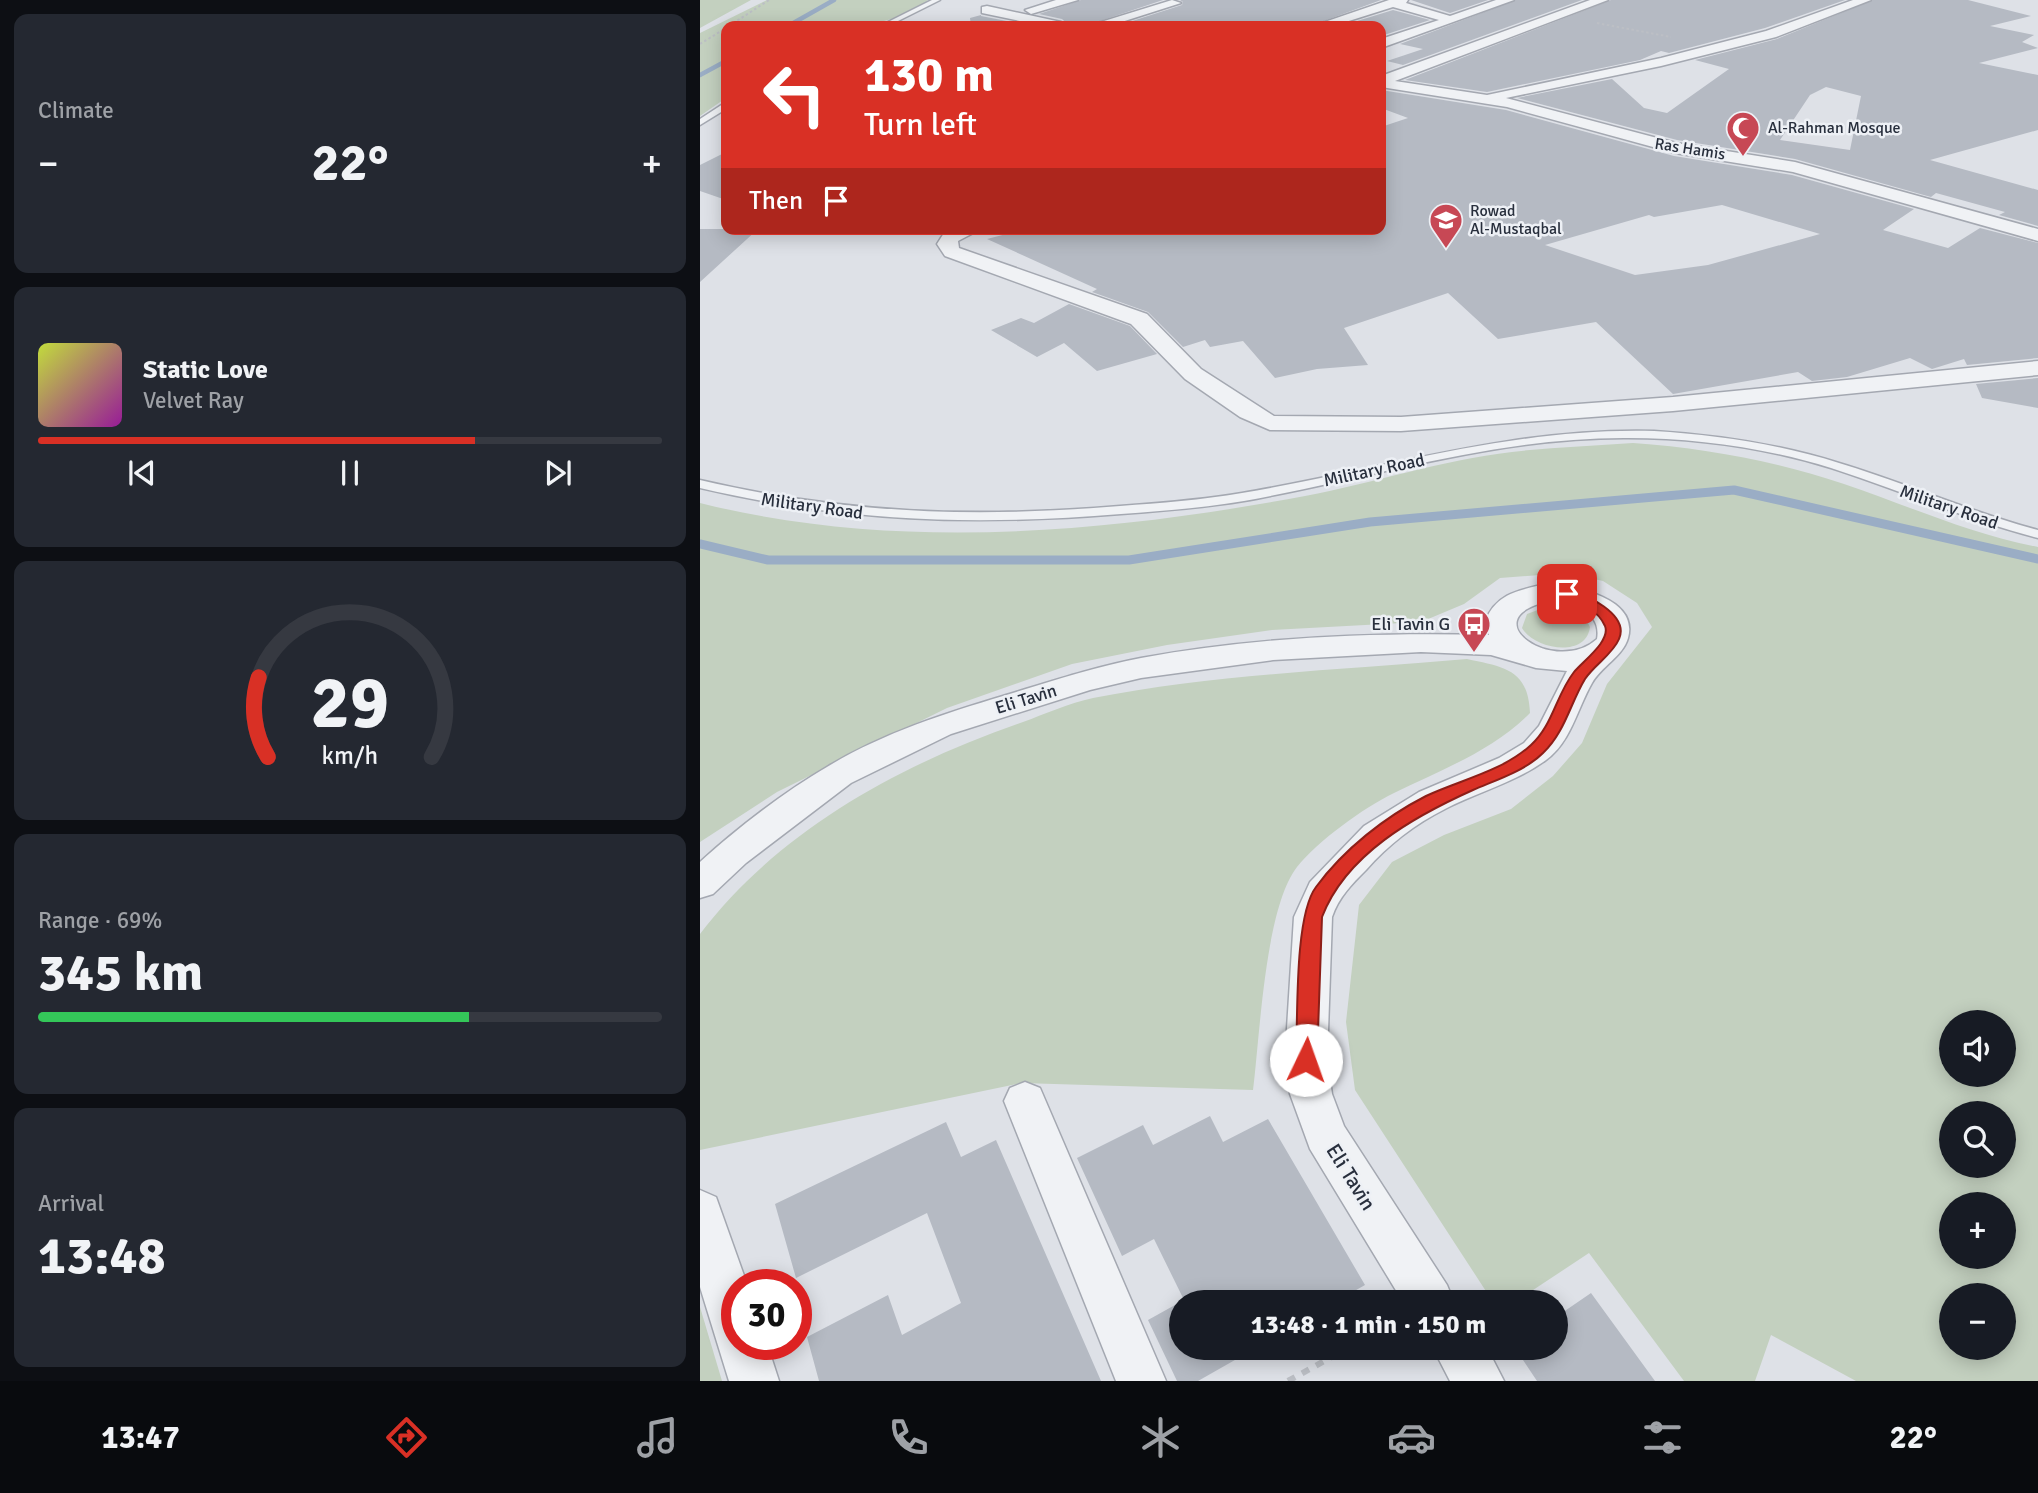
<!DOCTYPE html>
<html lang="en">
<head>
<meta charset="utf-8">
<style>
	:root { --surface:#171b24; --page:#242831; --text:#f1f3f6; --muted:#9ea1a6; --line:#363941; --accent:#d93025 }
	body { margin:0; font-family:Signika,sans-serif; background:var(--page); color:var(--text); height:100vh; display:flex; flex-direction:column; font-size:26px; white-space:nowrap }
	* { box-sizing:border-box; margin:0 }
	p { font-size:23px; color:var(--muted) }
	.icon { flex:none; width:38px; height:38px; fill:none; stroke:currentColor; stroke-width:2; stroke-linecap:round; stroke-linejoin:round }
	.map { position:relative; flex:1; overflow:hidden }
	.details { display:flex; flex-direction:column; gap:14px; padding:14px; background:#0d0f14; width:700px }
	.details>* { flex:none }
	.banner { position:absolute; left:21px; top:21px; width:665px; height:214px; border-radius:14px; box-shadow:0 4px 18px #0003; background:#d93025; color:#fff; overflow:hidden }
	.buttons { position:absolute; left:1239px; top:1010px; display:grid; gap:14px }
	.buttons a { display:grid; place-items:center; width:77px; height:77px; border-radius:50%; background:var(--surface); box-shadow:0 4px 18px #0003; font-size:35px }
	.speed { position:absolute; left:21px; top:1269px; display:flex; gap:14px; font-size:35px; font-weight:700; text-align:center }
	.speed>* { display:grid; place-content:center; width:91px; height:91px; border-radius:50%; background:var(--surface); box-shadow:0 4px 18px #0003; line-height:1 }
	.speed .limit { border:10px solid #d22; background:#fff; color:#111 }
	.pin { position:absolute; display:grid; place-items:center; width:60px; height:60px; color:#fff; margin:-30px; border-radius:14px; box-shadow:0 4px 10px #0006 }
	.me { position:absolute; width:77px; margin:-38px; rotate:3deg; stroke-linejoin:round; filter:drop-shadow(0 0 5px #0008) }
	.turn { display:flex; align-items:center; gap:24px; height:147px; padding:0 28px; font-size:32px }
	.turn .icon { width:91px; height:91px; stroke-width:2.5 }
	.turn b { display:block; font-size:49px; line-height:60px }
	.then { display:flex; align-items:center; height:66px; padding:0 28px; background:#0003; gap:14px; font-size:26px }
	.big { font-size:52px; font-weight:700; line-height:1.1 }
	.details .widget { flex:1; display:flex; flex-direction:column; justify-content:center; gap:10px; min-width:0; padding:0 24px; border-radius:14px; background:var(--page) }
	.details .dial { align-items:center; gap:0 }
	.dial svg { height:182px; overflow:visible; fill:none; stroke:var(--line); stroke-width:7; stroke-linecap:round; text-anchor:middle }
	.dial text { fill:var(--text); stroke:none }
	.song { display:flex; align-items:center; gap:21px }
	.cover { width:84px; height:84px; border-radius:10px; background:linear-gradient(135deg,hsl(70 70% 55%),hsl(300 70% 35%)) }
	.played { height:7px; border-radius:4px; background:linear-gradient(90deg,var(--accent) 70%,var(--line) 70%) }
	.keys { display:flex; justify-content:space-around; direction:ltr }
	.heat { display:flex; justify-content:space-between; align-items:center; font-size:38px; direction:ltr }
	.charge { height:10px; border-radius:5px; background:linear-gradient(90deg,#34c759 69%,var(--line) 0) }
	.trip { position:absolute; left:469px; top:1290px; width:399px; height:70px; border-radius:35px; background:var(--surface); box-shadow:0 4px 18px #0003; font-weight:700; line-height:70px; text-align:center }
	.dock { display:flex; height:112px; justify-content:space-around; align-items:center; background:#090b0e; color:var(--muted) }
	.dock .icon { width:49px; height:49px }
	.dock .selected { color:var(--accent) }
	.dock b { font-size:32px; color:var(--text) }
	main { display:flex; flex:1; min-height:0 }
	.map>svg:first-child { display:block }
	.green { fill:#c3d0bf; fill-rule:evenodd }
	.lines { fill:none; stroke-linecap:round; stroke-linejoin:round }
	.stream-far1 { stroke:#9aadc5; stroke-width:4.5 }
	.stream { stroke:#9aadc5; stroke-width:9 }
	.building { fill:#b5bac3; fill-rule:evenodd }
	.service-casing { stroke:#a4a8b1; stroke-width:3 }
	.minor-casing { stroke:#a4a8b1; stroke-width:3 }
	.path-far1 { stroke:#bcbfc5; stroke-width:2; stroke-dasharray:2.5 2.5; stroke-linecap:butt }
	.path { stroke:#bcbfc5; stroke-width:6; stroke-dasharray:8 8; stroke-linecap:butt }
	.service { fill:#f0f2f5; fill-rule:evenodd }
	.minor { fill:#f0f2f5; fill-rule:evenodd }
	.route { fill:#d93025; stroke:#8d1f18; stroke-width:2 }
	.labels { text-anchor:middle; dominant-baseline:central; stroke-width:5; stroke-linejoin:round; paint-order:stroke }
	.far-poi-label { font-size:16px; fill:#282f3d; stroke:#edf0f5; text-anchor:start }
	.far-street-label { font-size:16px; fill:#282f3d; stroke:#edf0f5 }
	.street-label { font-size:18px; fill:#282f3d; stroke:#edf0f5 }
	.poi-label { font-size:18px; fill:#282f3d; stroke:#edf0f5; text-anchor:end }
	.near-street-label { font-size:21px; fill:#282f3d; stroke:#edf0f5 }
</style>
</head>
<body>
<main>
<section class="details">
<div class="widget"><p>Climate</p>
<div class="heat"><a>−</a><b class="big">22°</b><a>+</a></div>
</div>
<div class="widget">
<div class="song"><i class="cover"></i><div><b>Static Love</b><p>Velvet Ray</p></div></div>
<div class="played"></div>
<div class="keys"><svg class="icon" aria-label="previous" viewBox="0 0 24 24"><path d="M18 5L8 12l10 7zM5 5v14"/></svg><svg class="icon" aria-label="pause" viewBox="0 0 24 24"><path d="M8 5v14M16 5v14"/></svg><svg class="icon" aria-label="next" viewBox="0 0 24 24"><path d="M6 5l10 7-10 7zM19 5v14"/></svg></div>
</div>
<div class="widget dial"><svg viewBox="0 0 100 80">
<path d="M14 69A42 42 0 1 1 86 69"/>
<path d="M14 69A42 42 0 0 1 10 34" stroke="#d93025"/>
<text x="50" y="56" font-size="32" font-weight="700">29</text>
<text x="50" y="72" font-size="11">km/h</text>
</svg></div>
<div class="widget"><p>Range · 69%</p><b class="big">345 km</b><div class="charge"></div></div>
<div class="widget"><p>Arrival</p><b class="big">13:48</b></div>
</section>
<div class="map">
<svg width="1338" height="1381" viewBox="0 0 1338 1381">
	<rect width="100%" height="100%" fill="#dee1e7"/>
	<path class="green" d="M 0,0 L 51,0 L 0,28 Z
		M 67,0 L 228,0 C 180,40 86,26 26,26 L 26,98 L 0,116 L 0,33 Z
		M 933,443 C 1005,448 1075,461 1144,484 C 1209,506 1270,534 1338,547 L 1338,1381 L 1156,1381 L 1071,1335 L 1055,1381 L 984,1381 L 889,1253 L 815,1302 L 793,1302 L 655,1090 L 646,1022 L 659,905 L 692,862 L 744,835 L 811,809 L 853,776 L 882,743 L 907,684 L 952,627 L 937,603 L 903,581 L 865,573 L 800,578 L 764,604 L 721,622 L 572,630 L 467,645 L 372,664 L 247,708 L 77,792 L 0,842 L 0,503 C 196,552 408,533 605,496 C 674,483 741,460 812,452 C 852,447 893,446 933,443 ZM 1251,1022 L 1304,1022 L 1304,1074 L 1251,1074 ZM 1251,1113 L 1304,1113 L 1304,1166 L 1251,1166 ZM 1251,1204 L 1304,1204 L 1304,1256 L 1251,1256 ZM 1251,1295 L 1304,1295 L 1304,1348 L 1251,1348 Z
		M 851,605 C 867,607 883,610 890,627 C 886,659 834,649 822,628 L 827,614 Z
		M 767,659 C 804,667 828,669 830,713 C 792,751 741,770 694,793 C 663,808 618,841 597,867 C 565,908 560,1035 553,1090 L 321,1083 L 0,1150 L 0,934 C 79,830 201,764 323,722 C 345,714 369,703 393,698 C 515,674 643,670 767,659 Z
		M 0,1307 L 22,1381 L 0,1381 Z"/>
	<g class="lines">
		<path class="stream-far1" d="M 88,26 L 134,0
			M 0,75 L 26,61"/>
		<path class="stream" d="M 0,544 L 68,560 L 429,560 L 670,522 L 1034,490 L 1338,559"/>
	</g>
	<path class="building" d="M 381,0 L 463,0 L 385,26 L 370,26 L 362,19 L 339,14 Z
		M 480,0 L 681,0 L 610,26 L 417,26 L 482,5 L 483,2 Z
		M 711,0 L 788,0 L 750,13 Z
		M 816,0 L 882,0 L 703,65 L 687,61 L 723,49 L 700,44 Z
		M 911,0 L 1145,0 L 1065,28 L 969,53 L 961,51 L 940,60 L 787,92 L 705,80 Z
		M 1173,0 L 1268,0 L 1331,16 L 1290,26 L 1334,35 L 1322,42 L 1338,48 L 1279,63 L 1338,75 L 1338,130 L 1230,160 L 1338,190 L 1338,226 L 1299,215 L 1305,212 L 1236,193 L 1231,197 L 1095,159 L 977,140 L 817,98 L 912,79 L 944,108 L 967,113 L 1029,69 L 995,60 L 1077,39 ZM 1126,87 L 1161,96 L 1150,150 L 1080,140 L 1110,95 Z
		M 693,10 L 730,20 L 681,36 L 681,26 L 641,26 Z
		M 281,15 L 281,16 L 332,26 L 271,26 L 270,18 Z
		M 681,90 L 806,110 L 974,156 L 1092,175 L 1214,209 L 1183,230 L 1248,248 L 1280,228 L 1338,243 L 1338,358 L 1267,365 L 1264,359 L 1232,369 L 1210,358 L 1147,377 L 1112,381 L 1098,372 L 973,394 L 896,322 L 798,339 L 748,293 L 644,328 L 668,365 L 617,369 L 575,378 L 543,341 L 510,347 L 505,340 L 483,347 L 448,312 L 392,292 L 397,289 L 287,239 L 326,229 L 681,229 L 681,127 L 708,118 L 681,108 ZM 1022,205 L 1120,234 L 1008,265 L 935,275 L 845,245 L 949,215 L 954,217 Z
		M 26,152 L 26,200 L 0,191 L 0,165 Z
		M 0,229 L 58,229 L 0,282 Z
		M 369,304 L 430,326 L 457,354 L 397,371 L 364,343 L 337,357 L 291,330 L 321,318 L 334,323 Z
		M 1338,378 L 1338,408 L 1282,398 L 1276,384 Z
		M 510,1116 L 523,1142 L 568,1119 L 665,1285 L 635,1302 L 481,1302 L 481,1348 L 556,1348 L 498,1381 L 477,1381 L 448,1320 L 484,1300 L 454,1239 L 422,1256 L 377,1158 L 443,1125 L 453,1145 Z
		M 246,1122 L 261,1157 L 296,1140 L 401,1381 L 119,1381 L 107,1337 L 188,1295 L 202,1335 L 261,1303 L 227,1213 L 96,1278 L 75,1204 Z
		M 891,1293 L 955,1381 L 837,1381 L 815,1348 L 856,1348 L 856,1317 Z"/>
	<g class="lines">
		<defs>
			<path id="service" d="M 232,0 L 240,0 L 188,26 L 180,26 Z
				M 23,104 L 26,104 L 26,109 L 0,125 L 0,119 Z
				M 954,431 C 1017,435 1079,444 1139,463 C 1206,483 1270,512 1338,530 L 1338,538 C 1267,520 1200,490 1131,468 C 1066,448 996,438 928,438 C 797,437 672,478 544,501 C 503,508 462,511 421,514 C 273,526 145,522 0,488 L 0,480 C 145,514 273,518 420,506 C 461,503 501,500 542,493 C 680,470 812,427 954,431 Z"/>
			<path id="minor" d="M 356,0 L 378,0 L 331,14 L 325,10 Z
				M 472,0 L 481,3 L 409,26 L 388,26 Z
				M 689,0 L 708,0 L 706,3 L 750,16 L 796,0 L 814,0 L 681,48 L 681,39 L 739,20 L 693,7 L 633,26 L 613,26 Z
				M 890,0 L 908,0 L 695,81 L 787,95 L 961,58 L 1066,31 L 1153,0 L 1171,0 L 1076,37 L 961,66 L 806,98 L 976,143 L 1095,162 L 1338,229 L 1338,241 L 1093,172 L 975,153 L 807,107 L 681,87 L 681,76 Z
				M 287,6 L 361,22 L 368,26 L 344,26 L 282,13 L 282,7 Z
				M 254,229 L 281,229 L 258,241 L 259,248 L 447,314 L 501,369 L 574,416 L 701,417 L 973,397 L 1338,361 L 1338,375 L 973,411 L 701,431 L 570,430 L 540,417 L 485,379 L 431,324 L 245,256 L 237,244 L 244,233 Z
				M 850,583 C 876,587 939,598 928,638 C 923,656 901,667 892,683 C 877,709 871,742 846,760 C 816,782 778,792 745,809 C 715,824 688,845 666,870 C 651,885 639,897 632,917 L 627,1060 L 632,1094 L 644,1126 L 747,1285 L 754,1302 L 703,1302 L 610,1149 L 590,1094 L 585,1060 L 594,917 L 610,882 L 664,826 L 719,792 L 799,758 L 824,743 L 839,726 L 867,671 L 836,668 L 791,655 L 721,652 L 573,660 L 441,678 L 390,690 L 251,734 L 151,783 L 46,863 L 13,894 L 0,898 L 0,862 C 36,829 84,792 127,767 C 181,734 243,714 303,696 C 349,682 394,667 441,658 C 555,637 674,632 789,635 L 785,622 C 796,592 821,590 850,583 ZM 850,601 C 873,604 902,611 897,639 C 855,677 769,618 850,601 Z
				M 325,1082 L 340,1088 L 466,1381 L 416,1381 L 304,1101 L 310,1088 Z
				M 0,1190 L 16,1197 L 47,1284 L 37,1284 L 37,1344 L 67,1344 L 79,1381 L 29,1381 L 0,1287 Z
				M 733,1348 L 787,1348 L 804,1381 L 750,1381 Z"/>
		</defs>
		<use href="#service" class="service-casing"/>
		<use href="#minor" class="minor-casing"/>
		<path class="path-far1" d="M 897,23 L 971,37
			M 29,26 L 69,0
			M 0,44 L 26,28"/>
		<path class="path" d="M 588,1381 L 648,1348"/>
		<use href="#service" class="service"/>
		<use href="#minor" class="minor"/>
	</g>
	<path class="route" d="M 867,589 C 885,594 930,614 919,639 C 913,654 894,665 885,679 C 870,704 865,732 843,753 C 825,771 796,780 773,790 C 715,816 646,854 622,917 L 617,1060 L 614,1066 L 606,1069 L 599,1066 L 596,1060 C 598,1020 594,916 616,887 C 644,849 685,817 726,796 C 760,780 803,771 831,745 C 853,725 856,695 874,672 C 883,661 911,641 905,626 C 897,608 879,603 862,597 L 862,591 Z"/>
	<defs>
		<symbol id="mosque-pin" viewBox="-11 -11 22 30"><path d="M0 17L-7.5 6A9.5 9.5 0 1 1 7.5 6Z" fill="#c74855" stroke="#edf0f5"/><path d="M3.5-4.9A6 6 0 1 0 3.5 4.9A5 5 0 1 1 3.5-4.9Z" fill="#fff"/></symbol>
		<symbol id="school-pin" viewBox="-11 -11 22 30"><path d="M0 17L-7.5 6A9.5 9.5 0 1 1 7.5 6Z" fill="#c74855" stroke="#edf0f5"/><path d="M0-5L7-2L0 1L-7-2ZM-4 1L0 2.5L4 1V4Q0 6-4 4Z" fill="#fff"/></symbol>
		<symbol id="bus-pin" viewBox="-11 -11 22 30"><path d="M0 17L-7.5 6A9.5 9.5 0 1 1 7.5 6Z" fill="#c74855" stroke="#edf0f5"/><path d="M-5-6H5V4H4V6H2V4H-2V6H-4V4H-5ZM-3.5-4V0h7V-4ZM-3.5 1.2v1.5H-2V1.2ZM2 1.2v1.5H3.5V1.2Z" fill="#fff"/></symbol>
	</defs>
	<g fill-rule="evenodd">
		<use href="#mosque-pin" x="1024" y="109" width="38" height="52"/>
		<use href="#school-pin" x="727" y="201" width="38" height="52"/>
		<use href="#bus-pin" x="755" y="605" width="38" height="52"/>
	</g>
	<g class="labels">
		<g class="far-poi-label">
			<text x="1068" y="128">Al-Rahman Mosque</text>
			<text x="770" y="211">Rowad<tspan x="770" dy="18">Al-Mustaqbal</tspan></text>
		</g>
		<g class="far-street-label">
			<text transform="translate(990 149) rotate(9)">Ras Hamis</text>
		</g>
		<g class="street-label">
			<text transform="translate(674 470) rotate(-12)">Military Road</text>
			<text transform="translate(112 506) rotate(8)">Military Road</text>
			<text transform="translate(1249 507) rotate(19)">Military Road</text>
			<text transform="translate(326 699) rotate(-17)">Eli Tavin</text>
		</g>
		<g class="poi-label">
			<text x="750" y="624">Eli Tavin G</text>
		</g>
		<g class="near-street-label">
			<text transform="translate(651 1177) rotate(58)">Eli Tavin</text>
		</g>
	</g>
</svg>
<div class="buttons">
<a><svg class="icon" aria-label="sound" viewBox="0 0 24 24"><path d="M4 9h4l5-4v14l-5-4H4zM17 9q2 3 0 6"/></svg></a>
<a><svg class="icon" aria-label="search" viewBox="0 0 24 24"><circle cx="10" cy="10" r="6"/><path d="M15 15l6 6"/></svg></a>
<a>+</a>
<a>−</a>
</div>
<div class="speed"><div class="limit">30</div></div>
<div class="pin" style="left:867px;top:594px;background:#d93025"><svg class="icon" aria-label="arrive" viewBox="0 0 24 24"><path d="M6 21V4h12l-3 4 3 4H6"/></svg></div>
<svg class="me" style="left:606px;top:1060px" viewBox="-20 -20 40 40"><circle r="19" fill="#fff"/><path d="M0-13L10 11 0 6-10 11z" fill="#d93025"/></svg>
<div class="trip">13:48 · 1 min · 150 m</div>
<div class="banner">
<div class="turn"><svg class="icon" aria-label="left" viewBox="0 0 24 24"><path d="M17 20v-9H6M10 6l-5 5 5 5"/></svg><div><b>130 m</b>Turn left</div></div>
<div class="then">Then<svg class="icon" aria-label="arrive" viewBox="0 0 24 24"><path d="M6 21V4h12l-3 4 3 4H6"/></svg></div>
</div>
</div>
</main>
<nav class="dock">
<b>13:47</b>
<svg class="icon selected" aria-label="directions" viewBox="0 0 24 24"><path d="M12 3l9 9-9 9-9-9zM9 14v-3h6M13 9l2 2-2 2"/></svg>
<svg class="icon" aria-label="music" viewBox="0 0 24 24"><path d="M9 18V5l10-2v13"/><circle cx="6" cy="18" r="3"/><circle cx="16" cy="16" r="3"/></svg>
<svg class="icon" aria-label="phone" viewBox="0 0 24 24"><path d="M5 4h4l2 5-3 2q2 4 5 5l2-3 5 2v4C11 20 4 13 5 4z"/></svg>
<svg class="icon" aria-label="climate" viewBox="0 0 24 24"><path d="M12 3v18M4 7l16 10M4 17L20 7"/></svg>
<svg class="icon" aria-label="car" viewBox="0 0 24 24"><path d="M5 17H2v-5l4-1 3-4h7l3 4 3 1v5h-3M9 17h6M6 11h13"/><circle cx="7" cy="17" r="2"/><circle cx="17" cy="17" r="2"/></svg>
<svg class="icon" aria-label="filters" viewBox="0 0 24 24"><path d="M4 7h16M4 17h16"/><circle cx="9" cy="7" r="2"/><circle cx="15" cy="17" r="2"/></svg>
<b>22°</b>
</nav>
</body>
</html>
